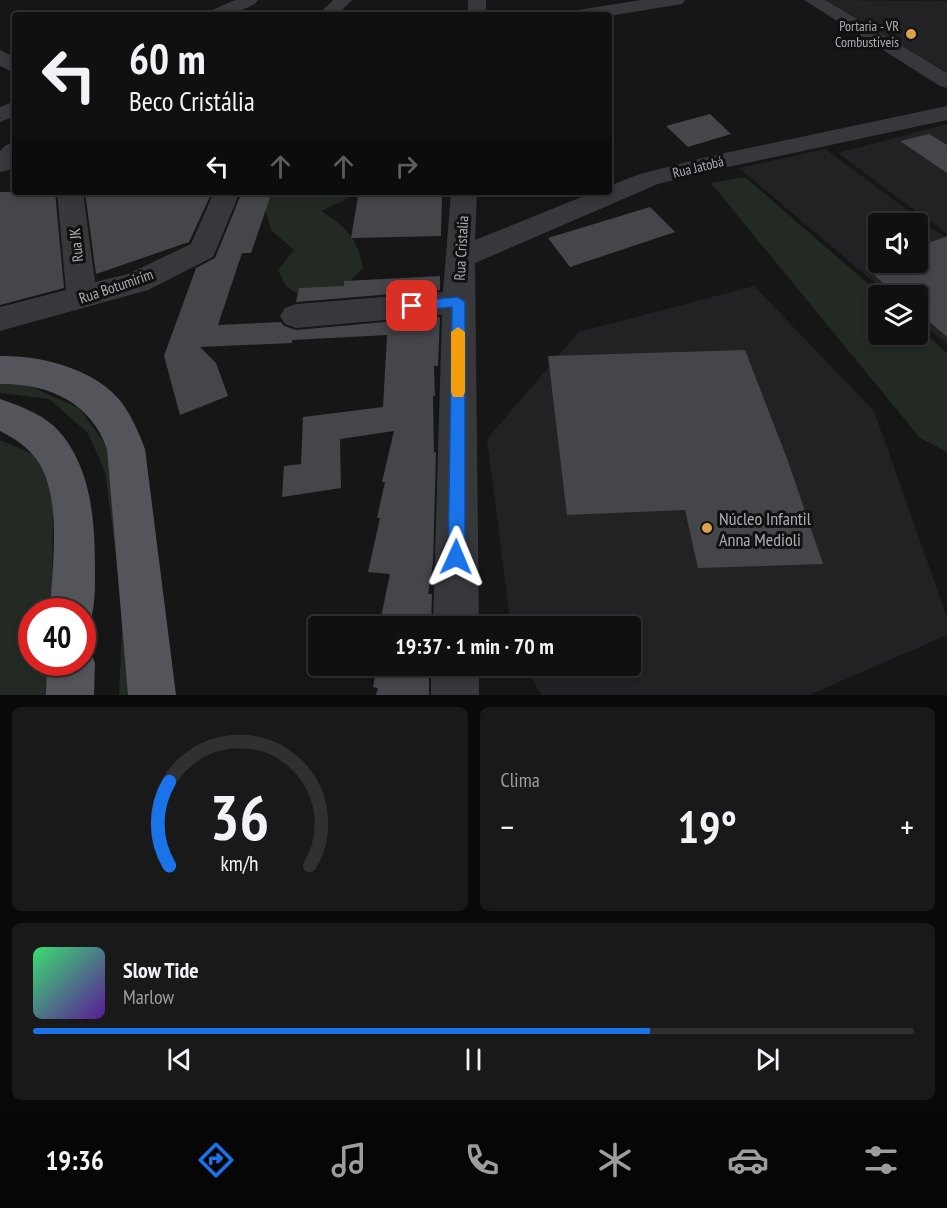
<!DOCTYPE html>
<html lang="pt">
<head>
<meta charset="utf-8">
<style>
	:root { --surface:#101011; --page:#19191a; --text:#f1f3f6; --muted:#9c9d9f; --line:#303031; --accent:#1a73e8 }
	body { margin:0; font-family:"PT Sans Narrow",sans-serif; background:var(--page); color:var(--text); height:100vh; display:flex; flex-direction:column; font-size:22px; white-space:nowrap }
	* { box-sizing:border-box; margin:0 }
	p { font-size:20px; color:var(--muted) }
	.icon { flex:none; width:33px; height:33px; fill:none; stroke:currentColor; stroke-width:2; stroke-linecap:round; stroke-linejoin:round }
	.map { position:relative; height:695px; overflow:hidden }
	.details { display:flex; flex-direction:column; gap:12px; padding:12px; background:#090909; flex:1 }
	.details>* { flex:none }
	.guide { position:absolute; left:12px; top:12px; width:600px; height:183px; border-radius:6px; box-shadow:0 3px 9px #0003,0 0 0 2px var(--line); background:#101011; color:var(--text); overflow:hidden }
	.buttons { position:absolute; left:868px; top:213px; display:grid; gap:12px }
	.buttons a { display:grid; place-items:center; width:60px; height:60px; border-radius:6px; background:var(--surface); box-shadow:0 3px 9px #0003,0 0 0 2px var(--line); font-size:30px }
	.speed { position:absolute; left:18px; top:598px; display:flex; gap:12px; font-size:30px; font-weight:700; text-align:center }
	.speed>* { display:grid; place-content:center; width:78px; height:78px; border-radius:50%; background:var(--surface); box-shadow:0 3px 9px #0003,0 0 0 2px var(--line); line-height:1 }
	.speed .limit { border:9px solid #d22; background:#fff; color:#111 }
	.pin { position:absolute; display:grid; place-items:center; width:51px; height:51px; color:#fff; margin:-26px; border-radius:12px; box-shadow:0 3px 9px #0006 }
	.me { position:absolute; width:66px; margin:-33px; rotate:1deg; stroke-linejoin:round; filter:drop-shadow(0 0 4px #0008) }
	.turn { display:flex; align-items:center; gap:21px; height:126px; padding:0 18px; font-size:27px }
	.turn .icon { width:78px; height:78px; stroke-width:2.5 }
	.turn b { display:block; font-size:42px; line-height:51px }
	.lanes { display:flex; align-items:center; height:57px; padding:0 18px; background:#0003; justify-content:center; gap:30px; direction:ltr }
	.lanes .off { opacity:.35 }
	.big { font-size:45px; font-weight:700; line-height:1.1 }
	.details .tile { flex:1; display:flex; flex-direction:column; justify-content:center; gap:9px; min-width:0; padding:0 21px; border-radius:9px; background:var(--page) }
	.details .dial { align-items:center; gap:0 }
	.dial svg { height:156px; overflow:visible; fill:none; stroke:var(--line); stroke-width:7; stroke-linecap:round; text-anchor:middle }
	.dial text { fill:var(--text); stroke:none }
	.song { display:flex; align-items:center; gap:18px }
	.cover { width:72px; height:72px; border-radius:9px; background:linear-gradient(135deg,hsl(140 70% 55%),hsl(270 70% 35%)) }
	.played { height:6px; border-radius:3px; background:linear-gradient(90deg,var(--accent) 70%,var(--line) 70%) }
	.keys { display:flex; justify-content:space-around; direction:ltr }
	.heat { display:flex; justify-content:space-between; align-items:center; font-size:33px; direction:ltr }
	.details .tiles { flex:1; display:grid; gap:12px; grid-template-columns:1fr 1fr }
	.tile:last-child { grid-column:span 2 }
	.trip { position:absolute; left:308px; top:616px; width:333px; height:60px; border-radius:6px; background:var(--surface); box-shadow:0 3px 9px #0003,0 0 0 2px var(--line); font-weight:700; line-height:60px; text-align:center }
	.menu { display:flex; height:96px; justify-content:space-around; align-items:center; background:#060607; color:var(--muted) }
	.menu .icon { width:42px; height:42px }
	.menu .on { color:var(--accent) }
	.menu b { font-size:27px; color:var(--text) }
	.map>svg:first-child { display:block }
	.built { fill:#222224; fill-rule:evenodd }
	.green { fill:#222a23 }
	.building { fill:#45464a }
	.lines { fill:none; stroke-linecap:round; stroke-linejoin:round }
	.minor { fill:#37383c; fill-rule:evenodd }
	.major { fill:#53555a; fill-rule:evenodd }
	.route { fill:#1a73e8; stroke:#114b97; stroke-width:1.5 }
	.slow { fill:#f59e0b }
	.poi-dot { fill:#dea147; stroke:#111112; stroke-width:2 }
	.labels { text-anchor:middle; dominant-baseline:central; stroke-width:6; stroke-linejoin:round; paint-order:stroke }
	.far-poi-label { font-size:14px; fill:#a9aeb6; stroke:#111112; text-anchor:end }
	.far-street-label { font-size:14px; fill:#a9aeb6; stroke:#111112 }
	.street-label { font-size:15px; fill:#a9aeb6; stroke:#111112 }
	.near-poi-label { font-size:18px; fill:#a9aeb6; stroke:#111112; text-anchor:start }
</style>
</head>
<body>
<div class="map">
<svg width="947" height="695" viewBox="0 0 947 695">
	<rect width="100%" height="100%" fill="#161617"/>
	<path class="built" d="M 819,0 L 947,1 L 947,72 Z
		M 947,124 L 947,234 L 838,153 Z
		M 825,149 L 947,239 L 947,344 L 918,320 L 918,296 L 889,295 L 739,168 ZM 879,224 L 918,224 L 918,262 L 879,262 Z
		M 754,286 L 874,411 L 947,617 L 947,635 L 809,695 L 542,695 L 524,666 L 630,666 L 630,627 L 511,627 L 487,439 L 579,332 Z"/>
	<path class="green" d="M 745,177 L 881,295 L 879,296 L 879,334 L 918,334 L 918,327 L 947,353 L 947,452 L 920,438 L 711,183 Z
		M 271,192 L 361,192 L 321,211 C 347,228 357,237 363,268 L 340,291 L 303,298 L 286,286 L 278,270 L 294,250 L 271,230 L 264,205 Z
		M 5,375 L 79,408 L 111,452 L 140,695 L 119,695 L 123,607 L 105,472 L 88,433 L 49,399 L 0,393 L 0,376 Z
		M 0,440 L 35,455 L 53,489 L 52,612 L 32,612 L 32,663 L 52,663 L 52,695 L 0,695 Z"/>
	<path class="building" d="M 710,114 L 731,134 L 688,147 L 666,126 Z
		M 929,134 L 947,145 L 947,173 L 900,141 Z
		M 0,192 L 55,192 L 64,288 L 0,305 Z
		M 85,192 L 212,192 L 189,242 L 96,274 Z
		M 242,192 L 272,192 L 251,253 L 242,253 L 218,325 L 281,322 L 284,326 L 296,330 L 440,317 L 438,366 L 434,366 L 435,396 L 433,396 L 434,452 L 436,453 L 433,563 L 428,594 L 432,594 L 431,627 L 379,627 L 390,574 L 368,572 L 380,518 L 377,518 L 385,482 L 382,482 L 394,431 L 340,439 L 341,488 L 282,497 L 284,466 L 301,464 L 303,417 L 383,407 L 387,335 L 292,340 L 292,343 L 200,347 L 216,363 L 228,396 L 180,415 L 164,356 L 196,268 L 215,258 Z
		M 442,196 L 441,236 L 351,238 L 358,197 Z
		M 650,207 L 675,232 L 570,267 L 548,238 Z
		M 947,236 L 947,337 L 918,312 L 918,296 L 898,296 L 865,267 L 879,262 L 918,262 L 918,247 Z
		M 440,276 L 440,290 L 296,302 L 299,288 L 344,286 L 344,281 Z
		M 745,350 L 788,461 L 823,564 L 698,568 L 685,510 L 567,515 L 548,356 Z
		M 377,666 L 429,666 L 429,695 L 376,695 L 378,688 L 373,687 Z"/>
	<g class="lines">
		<path class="minor" d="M 235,0 L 258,0 L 255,4 L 231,15 L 207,15 L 210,11 Z
			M 333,0 L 352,0 L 337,15 L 318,15 Z
			M 468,0 L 486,0 L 486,15 L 468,15 Z
			M 641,0 L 685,0 L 682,4 L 676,5 L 609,16 L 569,15 L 572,11 L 578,10 Z
			M 804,0 L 825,0 L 947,73 L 947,88 L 940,86 Z
			M 0,50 L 15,57 L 15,73 L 0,66 Z
			M 15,101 L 15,116 L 0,122 L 0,107 Z
			M 947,106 L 947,120 L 714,170 L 658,184 L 475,263 L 479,627 L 433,627 L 442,315 L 296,328 L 285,324 L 280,316 L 285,308 L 296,304 L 443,292 L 451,192 L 477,192 L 475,240 L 594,192 L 609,192 L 609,186 L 640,174 L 711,156 Z
			M 15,143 L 15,164 L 9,170 L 0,172 L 0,151 L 6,145 Z
			M 57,192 L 83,192 L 95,282 L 128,274 L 191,244 L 214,192 L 240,192 L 213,257 L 148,290 L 0,331 L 0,307 L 66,290 Z
			M 431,666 L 479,666 L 479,695 L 431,695 Z"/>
		<path class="major" d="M 0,356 C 41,355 96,369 122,403 C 132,417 139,433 145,449 L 176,695 L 128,695 L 107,449 C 91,402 47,383 0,384 Z
			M 0,399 C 23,407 48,416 63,436 C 93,475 95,526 95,573 C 95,593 95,610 88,628 L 82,630 L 82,612 L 50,612 C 52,568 63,497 37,460 C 28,447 14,438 0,431 Z
			M 82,644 L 88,646 L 95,663 L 94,695 L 46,695 L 47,663 L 82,663 Z"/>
	</g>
	<path class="route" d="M 458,297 L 465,302 L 465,557 L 463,563 L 456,566 L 450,563 L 448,557 L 452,307 L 412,311 L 405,306 L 412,301 Z"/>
	<path class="slow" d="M 458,327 L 465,332 L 465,392 L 463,397 L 453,397 L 451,392 L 451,332 Z"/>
	<g class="poi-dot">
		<circle cx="911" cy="34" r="6"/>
		<circle cx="707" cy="528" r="6"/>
	</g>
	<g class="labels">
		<g class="far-poi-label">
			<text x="899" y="26">Portaria - VR<tspan x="899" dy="16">Combustiveis</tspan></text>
		</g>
		<g class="far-street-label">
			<text transform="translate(698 167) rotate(-14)">Rua Jatobá</text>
		</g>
		<g class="street-label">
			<text transform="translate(76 245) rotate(-96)">Rua JK</text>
			<text transform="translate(461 248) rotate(-87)">Rua Cristalia</text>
			<text transform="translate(116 286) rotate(-19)">Rua Botumirim</text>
		</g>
		<g class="near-poi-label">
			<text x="719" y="518">Núcleo Infantil<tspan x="719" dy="21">Anna Medioli</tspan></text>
		</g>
	</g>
</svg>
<div class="buttons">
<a><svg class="icon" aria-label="sound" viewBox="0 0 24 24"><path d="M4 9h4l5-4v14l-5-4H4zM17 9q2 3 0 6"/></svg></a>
<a><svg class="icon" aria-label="layers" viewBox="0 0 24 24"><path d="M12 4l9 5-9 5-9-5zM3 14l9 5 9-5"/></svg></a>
</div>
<div class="speed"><div class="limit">40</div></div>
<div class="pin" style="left:412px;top:306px;background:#d93025"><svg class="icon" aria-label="arrive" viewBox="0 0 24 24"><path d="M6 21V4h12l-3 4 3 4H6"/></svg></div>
<svg class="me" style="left:456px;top:557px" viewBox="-20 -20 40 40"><path d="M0-17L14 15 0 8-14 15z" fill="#1a73e8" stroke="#fff" stroke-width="4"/></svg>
<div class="trip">19:37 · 1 min · 70 m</div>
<div class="guide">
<div class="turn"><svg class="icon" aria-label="left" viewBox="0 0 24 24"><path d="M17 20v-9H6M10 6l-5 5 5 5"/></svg><div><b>60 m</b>Beco Cristália</div></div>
<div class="lanes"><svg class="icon" aria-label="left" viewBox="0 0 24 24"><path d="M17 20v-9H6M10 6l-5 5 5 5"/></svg><svg class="icon off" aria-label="ahead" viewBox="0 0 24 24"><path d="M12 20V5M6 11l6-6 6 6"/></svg><svg class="icon off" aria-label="ahead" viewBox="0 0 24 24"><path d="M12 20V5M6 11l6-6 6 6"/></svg><svg class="icon off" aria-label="right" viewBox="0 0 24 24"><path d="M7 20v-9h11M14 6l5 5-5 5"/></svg></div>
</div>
</div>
<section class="details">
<div class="tiles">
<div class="tile dial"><svg viewBox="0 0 100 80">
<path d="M14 69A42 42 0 1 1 86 69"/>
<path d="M14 69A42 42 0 0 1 14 26" stroke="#1a73e8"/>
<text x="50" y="56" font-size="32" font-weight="700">36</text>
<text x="50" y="72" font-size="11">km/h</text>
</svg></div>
<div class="tile"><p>Clima</p>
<div class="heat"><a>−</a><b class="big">19°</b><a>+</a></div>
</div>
<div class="tile">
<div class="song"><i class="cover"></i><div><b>Slow Tide</b><p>Marlow</p></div></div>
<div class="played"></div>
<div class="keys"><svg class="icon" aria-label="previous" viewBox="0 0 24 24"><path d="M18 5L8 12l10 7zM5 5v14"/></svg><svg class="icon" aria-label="pause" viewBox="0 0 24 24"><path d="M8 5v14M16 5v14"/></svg><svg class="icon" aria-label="next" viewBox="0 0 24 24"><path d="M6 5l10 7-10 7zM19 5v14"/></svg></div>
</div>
</div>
</section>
<nav class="menu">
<b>19:36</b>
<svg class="icon on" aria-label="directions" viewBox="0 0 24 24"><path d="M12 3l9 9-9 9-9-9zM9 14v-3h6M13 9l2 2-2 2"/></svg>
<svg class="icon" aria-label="music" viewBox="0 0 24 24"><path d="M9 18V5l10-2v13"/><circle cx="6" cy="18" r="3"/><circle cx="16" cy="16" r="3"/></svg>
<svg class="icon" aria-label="phone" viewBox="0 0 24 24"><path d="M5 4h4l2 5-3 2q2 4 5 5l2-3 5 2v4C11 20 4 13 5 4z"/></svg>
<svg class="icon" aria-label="climate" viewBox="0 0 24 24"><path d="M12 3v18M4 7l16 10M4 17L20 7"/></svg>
<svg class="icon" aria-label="car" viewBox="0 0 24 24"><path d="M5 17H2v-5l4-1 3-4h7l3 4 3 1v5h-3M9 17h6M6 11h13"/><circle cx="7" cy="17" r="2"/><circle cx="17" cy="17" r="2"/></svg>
<svg class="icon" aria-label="filters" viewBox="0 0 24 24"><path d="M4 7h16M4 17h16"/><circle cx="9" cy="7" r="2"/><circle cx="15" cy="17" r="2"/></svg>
</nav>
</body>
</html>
